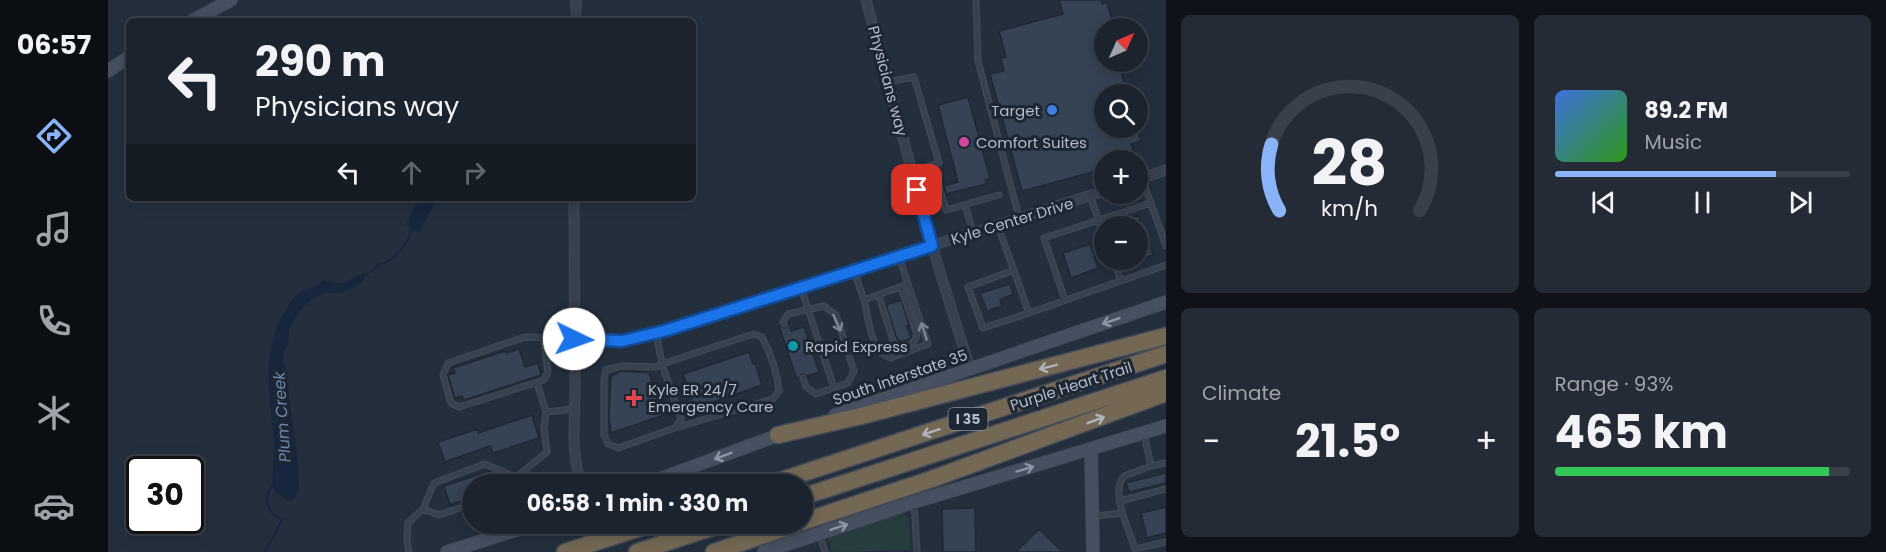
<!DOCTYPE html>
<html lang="en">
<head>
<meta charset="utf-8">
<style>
	:root { --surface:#1b232e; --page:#242b36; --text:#f1f3f6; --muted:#a0a4aa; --line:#39404a; --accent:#8ab4f8 }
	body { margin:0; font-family:Poppins,sans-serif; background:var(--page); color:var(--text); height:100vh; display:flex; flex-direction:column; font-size:22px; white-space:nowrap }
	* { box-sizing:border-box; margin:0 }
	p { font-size:20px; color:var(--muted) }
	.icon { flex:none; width:33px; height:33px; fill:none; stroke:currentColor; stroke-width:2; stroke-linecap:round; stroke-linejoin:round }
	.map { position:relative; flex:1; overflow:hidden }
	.drawer { display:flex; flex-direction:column; gap:15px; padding:15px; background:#0f1319; width:720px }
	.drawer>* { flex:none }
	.guide { position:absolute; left:18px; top:18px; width:570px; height:183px; border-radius:9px; box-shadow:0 3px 15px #0003,0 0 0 2px var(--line); background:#1b232e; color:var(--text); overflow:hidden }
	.needle { width:39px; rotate:45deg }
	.buttons { position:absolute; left:986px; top:18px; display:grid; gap:12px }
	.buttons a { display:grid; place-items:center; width:54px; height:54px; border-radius:50%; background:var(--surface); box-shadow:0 3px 15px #0003,0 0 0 2px var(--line); font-size:30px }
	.speed { position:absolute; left:18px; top:456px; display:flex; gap:12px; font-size:30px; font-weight:700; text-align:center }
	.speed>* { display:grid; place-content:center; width:78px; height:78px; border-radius:50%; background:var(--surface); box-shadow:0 3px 15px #0003,0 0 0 2px var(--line); line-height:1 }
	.speed .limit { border:3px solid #111; border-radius:9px; background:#fff; color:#111 }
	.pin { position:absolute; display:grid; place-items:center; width:51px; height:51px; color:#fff; margin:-26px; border-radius:12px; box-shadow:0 3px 9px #0006 }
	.me { position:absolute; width:66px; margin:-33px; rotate:93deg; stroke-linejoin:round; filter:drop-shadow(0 0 4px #0008) }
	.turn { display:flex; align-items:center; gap:21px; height:126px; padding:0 30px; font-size:27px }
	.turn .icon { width:78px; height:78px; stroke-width:2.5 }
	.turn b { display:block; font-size:42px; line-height:51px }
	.lanes { display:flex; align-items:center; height:57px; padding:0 30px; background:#0003; justify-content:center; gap:30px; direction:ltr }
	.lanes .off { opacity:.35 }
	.big { font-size:45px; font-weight:700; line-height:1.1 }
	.drawer .tile { flex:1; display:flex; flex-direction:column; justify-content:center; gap:9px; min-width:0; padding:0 21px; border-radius:9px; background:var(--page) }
	.drawer .dial { align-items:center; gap:0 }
	.dial svg { height:156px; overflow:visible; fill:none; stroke:var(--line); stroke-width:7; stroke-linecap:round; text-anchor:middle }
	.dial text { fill:var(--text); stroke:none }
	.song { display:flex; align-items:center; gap:18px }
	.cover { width:72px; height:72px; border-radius:9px; background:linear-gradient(135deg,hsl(220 70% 55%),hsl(110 70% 35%)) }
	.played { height:6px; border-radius:3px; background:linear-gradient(90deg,var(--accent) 75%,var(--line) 75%) }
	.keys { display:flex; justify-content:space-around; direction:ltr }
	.heat { display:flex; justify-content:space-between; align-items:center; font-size:33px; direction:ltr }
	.charge { height:9px; border-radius:4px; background:linear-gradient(90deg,#34c759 93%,var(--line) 0) }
	.drawer .tiles { flex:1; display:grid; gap:15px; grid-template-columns:repeat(2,1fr) }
	.trip { position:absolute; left:354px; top:474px; width:351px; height:60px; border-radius:30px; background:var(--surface); box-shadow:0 3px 15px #0003,0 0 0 2px var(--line); font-weight:700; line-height:60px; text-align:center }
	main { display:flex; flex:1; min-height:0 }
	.tabs { display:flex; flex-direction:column; width:108px; justify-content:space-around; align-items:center; background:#0b0e12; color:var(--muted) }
	.tabs .icon { width:42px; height:42px }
	.tabs .active { color:var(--accent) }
	.tabs b { font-size:27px; color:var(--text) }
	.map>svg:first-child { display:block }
	.green { fill:#263c3f }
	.water { fill:#17263c }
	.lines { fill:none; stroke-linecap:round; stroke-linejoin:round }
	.stream { stroke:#17263c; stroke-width:2 }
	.building { fill:#364354; stroke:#1f2835; stroke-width:1.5 }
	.lane-casing { stroke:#414a57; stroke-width:7 }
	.street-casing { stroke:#414a57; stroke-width:11 }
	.secondary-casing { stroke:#414a57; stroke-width:14 }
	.highway-casing { stroke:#434c59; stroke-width:19 }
	.lane { stroke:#38414e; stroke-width:4.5 }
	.street { stroke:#38414e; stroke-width:9 }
	.secondary { stroke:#465061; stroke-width:12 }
	.highway { stroke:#746855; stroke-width:16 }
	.oneway { stroke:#8e96a5 }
	.oneway2 { stroke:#7c8592 }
	.oneway3 { stroke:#aeb4bd }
	.route-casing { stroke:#114b97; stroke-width:15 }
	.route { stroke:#1a73e8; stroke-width:10 }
	.shop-dot { fill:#3f7fe0; stroke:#1d2633; stroke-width:2 }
	.hotel-dot { fill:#d1479c; stroke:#1d2633; stroke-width:2 }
	.culture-dot { fill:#0f9aa8; stroke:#1d2633; stroke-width:2 }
	.health-dot { fill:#e0444e; stroke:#1d2633; stroke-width:2 }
	.labels { text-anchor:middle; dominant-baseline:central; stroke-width:6; stroke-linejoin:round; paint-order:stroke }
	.shield { fill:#1d2633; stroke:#878f9c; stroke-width:1.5 }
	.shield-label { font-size:14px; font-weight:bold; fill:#b4bcc9 }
	.street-label { font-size:15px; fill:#b4bcc9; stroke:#1d2633 }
	.poi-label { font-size:15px; fill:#b4bcc9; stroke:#1d2633; text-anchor:start }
	.water-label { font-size:16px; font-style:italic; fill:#6d86a8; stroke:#1d2633 }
</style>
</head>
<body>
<main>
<nav class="tabs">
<b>06:57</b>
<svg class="icon active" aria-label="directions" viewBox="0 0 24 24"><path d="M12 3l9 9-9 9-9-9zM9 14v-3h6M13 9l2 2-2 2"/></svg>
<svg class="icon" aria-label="music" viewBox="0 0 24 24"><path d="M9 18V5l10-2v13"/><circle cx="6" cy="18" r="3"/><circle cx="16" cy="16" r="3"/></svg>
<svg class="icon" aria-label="phone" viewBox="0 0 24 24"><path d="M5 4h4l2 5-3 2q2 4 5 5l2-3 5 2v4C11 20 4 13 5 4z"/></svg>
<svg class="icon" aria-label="climate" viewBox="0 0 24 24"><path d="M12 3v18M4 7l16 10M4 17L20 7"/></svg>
<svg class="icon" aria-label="car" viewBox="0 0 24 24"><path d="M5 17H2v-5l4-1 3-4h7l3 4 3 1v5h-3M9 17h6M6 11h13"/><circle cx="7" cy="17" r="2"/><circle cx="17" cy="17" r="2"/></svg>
</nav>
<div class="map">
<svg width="1058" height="552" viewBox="0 0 1058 552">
	<rect width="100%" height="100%" fill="#242f3e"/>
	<path class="green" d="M 793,512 C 806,519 801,541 803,550 L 723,552 L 721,537 Z"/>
	<path class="water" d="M 311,198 L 330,198 L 311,232 L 298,225 Z
		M 255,273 L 258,275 L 254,282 L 245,288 L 230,293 L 217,292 L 203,300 L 189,314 L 181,329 L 180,344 L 175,353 L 189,454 L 191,490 L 186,499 L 182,501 L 167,492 C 162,478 166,464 166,450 C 164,395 148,351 183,302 C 193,287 203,291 216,280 L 234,284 Z"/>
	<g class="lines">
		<path class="stream" d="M 257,275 L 264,271 L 271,264 C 288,262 300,242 305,227
			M 157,552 L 174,520 C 158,512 154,497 166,483"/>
	</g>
	<path class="building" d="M 951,0 L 993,0 L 994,4 L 999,2 L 1006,28 L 996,28 L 996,62 L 1027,62 L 1028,63 L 1012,68 L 1019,94 L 996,94 L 996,128 L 1030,128 L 1033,141 L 1023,144 L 1028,160 L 996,160 L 996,169 L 914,191 L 882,74 L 896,71 L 893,58 L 898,57 L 891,31 L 955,14 Z
		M 860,97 L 882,178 L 877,180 L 878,184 L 838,194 L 836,186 L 850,182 L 830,105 Z
		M 1030,215 L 1045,255 L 1029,261 L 1029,226 L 1001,226 Z
		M 982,244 L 990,268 L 963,278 L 955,253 Z
		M 902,284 L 905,294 L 892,300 L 894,306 L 879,311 L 872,293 Z
		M 793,300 L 801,325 L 799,326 L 803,338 L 794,342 L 789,339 L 778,305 Z
		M 681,323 L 683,331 L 696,327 L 711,372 L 699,376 L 694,374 L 689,380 L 671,326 L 677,328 Z
		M 411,349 L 417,367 L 430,363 L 433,375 L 356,400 L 354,396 L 347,398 L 340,375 L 347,373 L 345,368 L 397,351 L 398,353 Z
		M 641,352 L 645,364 L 647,363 L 654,385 L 580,411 L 577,401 L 584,399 L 575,374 Z
		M 514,371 L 541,373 L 556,415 L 503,433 L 501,418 L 503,376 Z
		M 424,415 L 431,438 L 385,453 L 382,446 L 337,462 L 330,442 L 369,429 L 370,433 Z
		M 381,471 L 387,484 L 364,484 L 364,497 L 342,505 L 336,486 Z
		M 1058,473 L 1058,483 L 1021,492 L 1018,483 Z
		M 1058,507 L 1058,533 L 1039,538 L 1033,513 Z
		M 867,508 L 868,552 L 835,552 L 834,509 Z
		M 931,529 L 955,552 L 908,552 Z"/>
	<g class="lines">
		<defs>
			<path id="lane" d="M 868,0 L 870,61 L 911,217
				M 780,82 L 806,77 L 831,163 L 804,171
				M 825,165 L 838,210 L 891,195
				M 1034,178 L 1058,246
				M 982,196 L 996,235
				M 857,205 L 865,232
				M 890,226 L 921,313 L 1058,265
				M 1005,260 L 1013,281
				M 906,270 L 860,287 L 875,328 L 921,313
				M 746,271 L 756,300 L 763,333 L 770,351 L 782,358 L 820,344 L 791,257
				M 693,288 L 726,388
				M 771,296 L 785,341 L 789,346 C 799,348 807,344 809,334 L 793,287
				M 756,300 L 800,284
				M 957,300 L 936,238 L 1043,203
				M 676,324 L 675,322 L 680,314 L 716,306 L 728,315 L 739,349
				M 548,333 L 554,364 L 548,367 L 514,366 L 498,370 L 496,378 L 496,435 L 500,444 L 510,448 L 567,428 L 573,419 L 554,364 L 645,334 L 654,337 C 663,354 669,372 671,391 L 665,399 L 567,428
				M 435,337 L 440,372 L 436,380 L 351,407 L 343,403 L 335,375 L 340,363 L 417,337 L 466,339
				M 695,378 L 698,387 L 708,394 L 740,383 L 746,371 L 741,356
				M 429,383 L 438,412
				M 1036,434 L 1043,466 L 1058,463
				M 400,484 L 439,452 L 436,428 L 438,412 L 466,409
				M 1012,501 L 1058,489
				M 806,502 L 809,552
				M 315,509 L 331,515 L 364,504
				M 987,516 L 1014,513
				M 712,536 L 717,552
				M 1027,549 L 1058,542
				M 301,552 L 299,542 L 300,523 L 315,509 L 326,483 L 377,464 L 407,477
				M 1028,552 C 1023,533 1001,493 1016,476 L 1043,466"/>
			<path id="street" d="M 468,0 L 468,21
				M 758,0 L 824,246 L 862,369
				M 1029,180 L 1058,170
				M 466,198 C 466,263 467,328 467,393 C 467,425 462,454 474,484
				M 466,339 L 515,341 L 556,331 L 996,191"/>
			<path id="secondary" d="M 84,21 L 123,0
				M 0,71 L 21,57
				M 727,415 L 1058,302
				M 983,449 L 985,552
				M 538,484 L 676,433
				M 339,552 L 427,524
				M 656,552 L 806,502 L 1058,426"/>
			<path id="highway" d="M 670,435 L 753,416 L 1058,336
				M 662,484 L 1058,354
				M 694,497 L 1058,378
				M 694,522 L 824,479 L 1058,393
				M 457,552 L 544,524
				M 529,552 L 615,524
				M 606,552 L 689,524"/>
		</defs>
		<use href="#lane" class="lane-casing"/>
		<use href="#street" class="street-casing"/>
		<use href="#secondary" class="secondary-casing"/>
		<use href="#highway" class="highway-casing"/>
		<use href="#lane" class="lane"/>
		<use href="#street" class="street"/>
		<use href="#secondary" class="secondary"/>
		<use href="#highway" class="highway"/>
	</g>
	<defs><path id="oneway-shaft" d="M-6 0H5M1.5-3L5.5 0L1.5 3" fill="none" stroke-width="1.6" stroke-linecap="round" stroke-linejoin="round" transform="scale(1.5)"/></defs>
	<g class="oneway">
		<use href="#oneway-shaft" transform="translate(1003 321) rotate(161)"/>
		<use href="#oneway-shaft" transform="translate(615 456) rotate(159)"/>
		<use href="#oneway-shaft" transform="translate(917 469) rotate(-17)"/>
		<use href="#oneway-shaft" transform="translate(731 527) rotate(-18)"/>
	</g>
	<g class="oneway2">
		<use href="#oneway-shaft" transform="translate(729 323) rotate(66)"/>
		<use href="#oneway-shaft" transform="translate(816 331) rotate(-108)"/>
	</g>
	<g class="oneway3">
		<use href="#oneway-shaft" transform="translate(940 367) rotate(166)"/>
		<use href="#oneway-shaft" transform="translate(988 420) rotate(-21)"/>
		<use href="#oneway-shaft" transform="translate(823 432) rotate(162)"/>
	</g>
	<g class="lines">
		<defs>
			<path id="route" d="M 466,339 L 514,341 L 556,331 L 824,246 L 809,190"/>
		</defs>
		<use href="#route" class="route-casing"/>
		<use href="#route" class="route"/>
	</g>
	<circle class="shop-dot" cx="944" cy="110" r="6"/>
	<circle class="hotel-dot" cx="856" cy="142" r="6"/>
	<circle class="culture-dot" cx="685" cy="346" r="6"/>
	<path class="health-dot" d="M523 389h6v6h6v6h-6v6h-6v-6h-6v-6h6z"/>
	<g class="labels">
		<rect class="shield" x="840.5" y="408" width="39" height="22" rx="4.5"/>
		<g class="shield-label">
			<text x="860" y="419">I 35</text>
		</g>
		<g class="street-label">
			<text transform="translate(780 81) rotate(75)">Physicians way</text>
			<text transform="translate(904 221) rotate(-17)">Kyle Center Drive</text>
			<text transform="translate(792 377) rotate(-19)">South Interstate 35</text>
			<text transform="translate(963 386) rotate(-18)">Purple Heart Trail</text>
		</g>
		<g class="poi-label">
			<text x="932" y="110" text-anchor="end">Target</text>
			<text x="868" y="142">Comfort Suites</text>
			<text x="697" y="346">Rapid Express</text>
			<text x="540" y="389">Kyle ER 24/7<tspan x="540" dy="17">Emergency Care</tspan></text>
		</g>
		<g class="water-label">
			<text transform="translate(174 417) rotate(-94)">Plum Creek</text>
		</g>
	</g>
</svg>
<div class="buttons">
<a><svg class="needle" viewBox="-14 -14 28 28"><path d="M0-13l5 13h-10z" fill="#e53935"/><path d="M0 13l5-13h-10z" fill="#a0a4aa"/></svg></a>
<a><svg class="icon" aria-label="search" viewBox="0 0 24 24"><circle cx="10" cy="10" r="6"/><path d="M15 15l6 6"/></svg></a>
<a>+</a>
<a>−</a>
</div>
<div class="speed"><div class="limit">30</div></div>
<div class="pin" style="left:809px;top:190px;background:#d93025"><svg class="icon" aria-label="arrive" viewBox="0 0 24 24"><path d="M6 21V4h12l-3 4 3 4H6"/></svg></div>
<svg class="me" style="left:466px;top:339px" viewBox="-20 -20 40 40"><circle r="19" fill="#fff"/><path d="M0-13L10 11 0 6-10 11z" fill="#1a73e8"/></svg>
<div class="trip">06:58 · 1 min · 330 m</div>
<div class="guide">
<div class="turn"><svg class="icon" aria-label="left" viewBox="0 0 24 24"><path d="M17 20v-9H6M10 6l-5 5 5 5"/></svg><div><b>290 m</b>Physicians way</div></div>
<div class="lanes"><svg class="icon" aria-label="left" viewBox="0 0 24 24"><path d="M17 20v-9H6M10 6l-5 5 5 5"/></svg><svg class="icon off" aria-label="ahead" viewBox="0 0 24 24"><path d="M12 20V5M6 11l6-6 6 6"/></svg><svg class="icon off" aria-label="right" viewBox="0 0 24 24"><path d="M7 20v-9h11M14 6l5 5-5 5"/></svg></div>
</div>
</div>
<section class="drawer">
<div class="tiles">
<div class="tile dial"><svg viewBox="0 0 100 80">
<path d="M14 69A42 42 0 1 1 86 69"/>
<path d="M14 69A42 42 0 0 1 10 35" stroke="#8ab4f8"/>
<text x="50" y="56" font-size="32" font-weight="700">28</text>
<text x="50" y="72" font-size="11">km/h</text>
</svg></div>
<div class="tile">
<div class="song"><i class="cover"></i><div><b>89.2 FM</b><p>Music</p></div></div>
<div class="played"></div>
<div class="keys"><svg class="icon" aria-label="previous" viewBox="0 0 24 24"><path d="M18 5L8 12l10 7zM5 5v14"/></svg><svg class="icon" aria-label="pause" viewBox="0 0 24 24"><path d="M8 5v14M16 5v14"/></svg><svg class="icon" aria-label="next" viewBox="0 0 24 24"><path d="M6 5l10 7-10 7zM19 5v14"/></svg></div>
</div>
<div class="tile"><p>Climate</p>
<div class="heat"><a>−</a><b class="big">21.5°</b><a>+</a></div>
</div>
<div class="tile"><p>Range · 93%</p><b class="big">465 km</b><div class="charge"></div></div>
</div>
</section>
</main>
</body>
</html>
